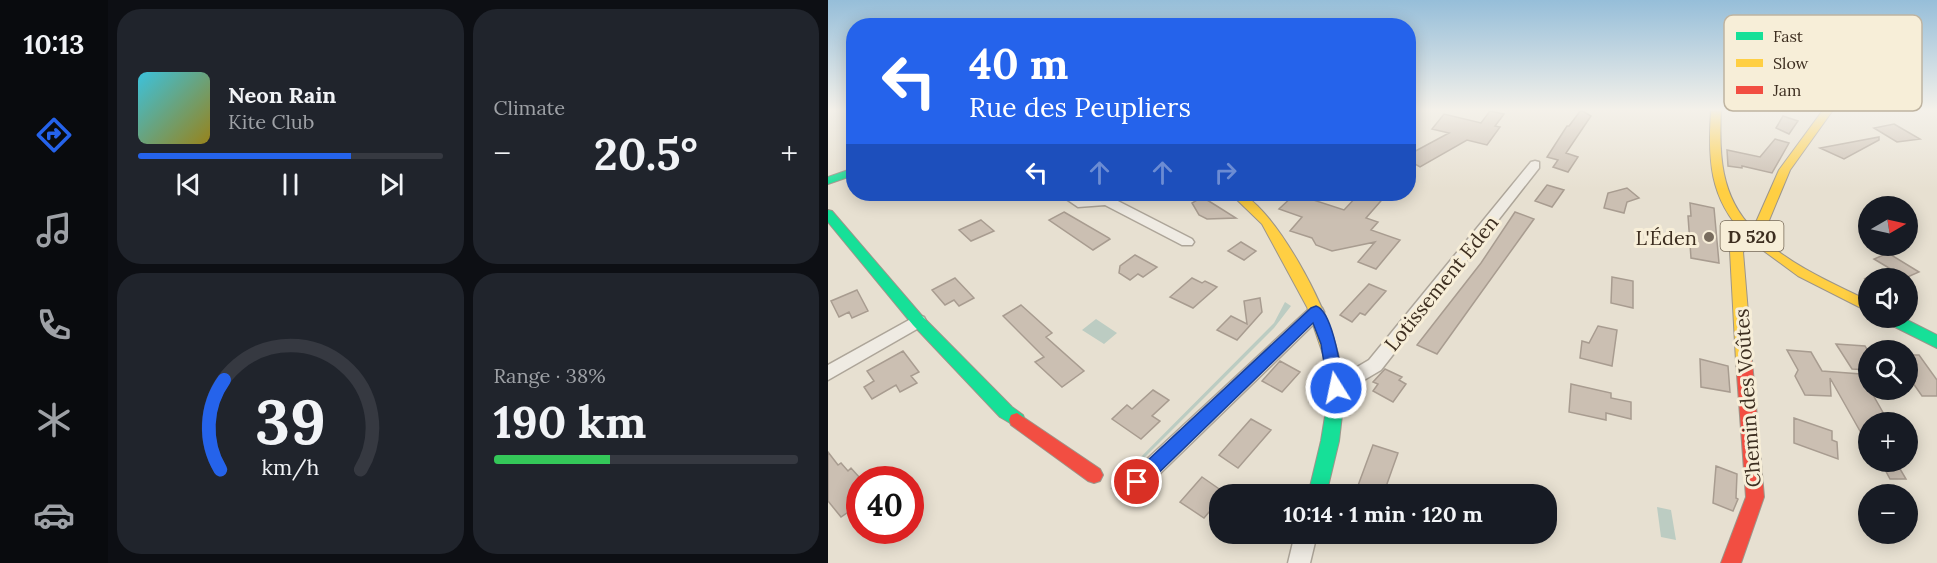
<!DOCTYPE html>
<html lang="en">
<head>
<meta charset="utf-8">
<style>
	:root { --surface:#171b24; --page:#20242c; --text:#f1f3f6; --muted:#9ea1a6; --line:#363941; --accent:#2563eb }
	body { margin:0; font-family:Lora,serif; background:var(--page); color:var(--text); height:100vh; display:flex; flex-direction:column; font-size:22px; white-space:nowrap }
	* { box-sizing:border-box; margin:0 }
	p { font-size:20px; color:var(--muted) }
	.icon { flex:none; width:33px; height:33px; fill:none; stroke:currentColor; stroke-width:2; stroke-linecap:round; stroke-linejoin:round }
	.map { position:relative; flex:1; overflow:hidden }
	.details { display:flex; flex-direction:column; gap:9px; padding:9px; background:#0d0f14; width:720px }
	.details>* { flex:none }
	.hud { position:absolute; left:18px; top:18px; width:570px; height:183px; border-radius:24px; box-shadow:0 3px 15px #0003; background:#2563eb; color:#fff; overflow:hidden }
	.needle { width:39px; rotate:81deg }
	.buttons { position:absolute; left:1030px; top:196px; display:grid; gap:12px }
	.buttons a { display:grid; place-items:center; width:60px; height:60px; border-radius:50%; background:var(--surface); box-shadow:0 3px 15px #0003; font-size:30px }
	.speed { position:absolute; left:18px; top:466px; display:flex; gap:12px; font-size:30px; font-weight:700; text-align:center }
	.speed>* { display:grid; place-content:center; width:78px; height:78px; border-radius:50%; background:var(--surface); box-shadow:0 3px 15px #0003; line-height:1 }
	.speed .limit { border:9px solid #d22; background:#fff; color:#111 }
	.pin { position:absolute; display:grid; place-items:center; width:51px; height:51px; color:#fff; margin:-26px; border:3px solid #fff; border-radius:50%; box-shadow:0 2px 6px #0007 }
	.me { position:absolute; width:66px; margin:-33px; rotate:350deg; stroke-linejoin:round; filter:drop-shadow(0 0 4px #0008) }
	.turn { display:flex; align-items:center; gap:21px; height:126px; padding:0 24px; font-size:27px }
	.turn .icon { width:78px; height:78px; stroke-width:2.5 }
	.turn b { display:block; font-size:42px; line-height:51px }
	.lanes { display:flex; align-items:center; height:57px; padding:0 24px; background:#0003; justify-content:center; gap:30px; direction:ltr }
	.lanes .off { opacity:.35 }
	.big { font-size:45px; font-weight:800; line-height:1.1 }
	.details .card { flex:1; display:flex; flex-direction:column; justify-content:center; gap:9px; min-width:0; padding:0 21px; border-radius:24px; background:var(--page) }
	.details .dial { align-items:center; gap:0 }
	.dial svg { height:156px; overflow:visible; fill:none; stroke:var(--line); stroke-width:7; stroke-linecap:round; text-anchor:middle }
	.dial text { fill:var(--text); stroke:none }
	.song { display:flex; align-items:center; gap:18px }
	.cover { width:72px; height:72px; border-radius:9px; background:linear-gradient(135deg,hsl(190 70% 55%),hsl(50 70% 35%)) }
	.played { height:6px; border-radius:3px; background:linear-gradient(90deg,var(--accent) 70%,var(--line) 70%) }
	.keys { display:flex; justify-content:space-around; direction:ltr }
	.heat { display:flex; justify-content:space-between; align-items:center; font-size:33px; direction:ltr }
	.charge { height:9px; border-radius:4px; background:linear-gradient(90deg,#34c759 38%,var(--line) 0) }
	.details .tiles { flex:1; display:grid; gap:9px; grid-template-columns:repeat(2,1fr) }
	.trip { position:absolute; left:381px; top:484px; width:348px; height:60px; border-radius:24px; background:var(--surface); box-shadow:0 3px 15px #0003; font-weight:800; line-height:60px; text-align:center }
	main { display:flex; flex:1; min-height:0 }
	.menu { display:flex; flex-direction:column; width:108px; justify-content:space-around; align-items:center; background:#090b0e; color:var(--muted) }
	.menu .icon { width:42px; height:42px }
	.menu .active { color:var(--accent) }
	.menu b { font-size:27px; color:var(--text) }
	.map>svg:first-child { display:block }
	.water { fill:#bcccc2 }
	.building { fill:#cbbfb2; stroke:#a89c90; stroke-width:1.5 }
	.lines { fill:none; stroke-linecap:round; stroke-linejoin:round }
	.street-casing { stroke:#ada599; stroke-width:3 }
	.fast-casing { stroke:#9c958a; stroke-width:2 }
	.slow-casing { stroke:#9c958a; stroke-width:2 }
	.jam-casing { stroke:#9c958a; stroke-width:2 }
	.path { stroke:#c8c2b9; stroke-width:4; stroke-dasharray:6 4; stroke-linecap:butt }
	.street { fill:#efebe3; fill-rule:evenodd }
	.fast { fill:#16e098; fill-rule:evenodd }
	.slow { fill:#ffcf43; fill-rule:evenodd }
	.jam { fill:#f24e42; fill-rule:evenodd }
	.route { fill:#2563eb; stroke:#184099; stroke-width:1.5 }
	.poi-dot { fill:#786c5e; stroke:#f7eed8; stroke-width:2 }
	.labels { text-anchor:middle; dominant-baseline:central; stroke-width:6; stroke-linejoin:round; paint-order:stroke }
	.shield { fill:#f7eed8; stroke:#756857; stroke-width:1.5 }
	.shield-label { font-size:18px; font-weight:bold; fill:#3d2e20 }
	.poi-label { font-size:20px; fill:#3d2e20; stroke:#f7eed8; text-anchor:end }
	.street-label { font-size:20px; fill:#3d2e20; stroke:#f7eed8 }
	.key { fill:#f7eed8; stroke:#bfb4a1; stroke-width:1.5 }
	.key-label { font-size:16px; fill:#3d2e20 }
</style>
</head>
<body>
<main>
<nav class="menu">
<b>10:13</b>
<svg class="icon active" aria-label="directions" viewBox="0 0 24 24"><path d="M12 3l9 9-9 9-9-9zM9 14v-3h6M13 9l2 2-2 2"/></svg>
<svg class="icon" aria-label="music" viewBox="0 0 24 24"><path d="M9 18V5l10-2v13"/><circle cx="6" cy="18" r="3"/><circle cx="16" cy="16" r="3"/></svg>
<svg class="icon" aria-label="phone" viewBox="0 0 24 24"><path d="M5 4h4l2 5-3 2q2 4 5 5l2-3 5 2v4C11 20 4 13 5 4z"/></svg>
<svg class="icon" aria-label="climate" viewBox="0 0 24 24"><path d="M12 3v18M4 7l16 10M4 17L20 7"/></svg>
<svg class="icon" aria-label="car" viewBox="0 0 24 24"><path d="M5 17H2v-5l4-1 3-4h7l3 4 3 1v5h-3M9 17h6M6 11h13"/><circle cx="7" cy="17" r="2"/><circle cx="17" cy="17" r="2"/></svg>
</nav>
<section class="details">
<div class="tiles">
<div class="card">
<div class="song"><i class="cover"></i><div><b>Neon Rain</b><p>Kite Club</p></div></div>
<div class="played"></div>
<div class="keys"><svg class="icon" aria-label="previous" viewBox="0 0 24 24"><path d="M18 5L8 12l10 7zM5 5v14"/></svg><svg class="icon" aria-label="pause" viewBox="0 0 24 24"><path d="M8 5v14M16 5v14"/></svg><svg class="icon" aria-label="next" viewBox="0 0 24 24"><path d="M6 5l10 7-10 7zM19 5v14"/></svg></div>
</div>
<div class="card"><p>Climate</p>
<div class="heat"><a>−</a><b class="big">20.5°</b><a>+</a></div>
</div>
<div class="card dial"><svg viewBox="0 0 100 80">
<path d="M14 69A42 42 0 1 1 86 69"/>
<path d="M14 69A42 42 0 0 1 16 23" stroke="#2563eb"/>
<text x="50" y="56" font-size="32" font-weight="700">39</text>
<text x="50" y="72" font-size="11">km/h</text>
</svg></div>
<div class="card"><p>Range · 38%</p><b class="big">190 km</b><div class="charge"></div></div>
</div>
</section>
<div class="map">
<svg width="1109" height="563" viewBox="0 0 1109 563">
	<rect width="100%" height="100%" fill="#e7e0d1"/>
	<path class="water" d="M 457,302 L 463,306 L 446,328 L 288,486 L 286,484 L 446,323 Z
		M 268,319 L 289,333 L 276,344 L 254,330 Z
		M 829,507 L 843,510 L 848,540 L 833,537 Z"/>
	<path class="building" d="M 753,110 L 763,116 L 738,153 L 750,157 L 740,172 L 725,167 L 730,160 L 719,157 L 739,126 L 741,126 Z
		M 662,111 L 676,114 L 667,126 L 672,127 L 659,145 L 639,140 L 592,167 L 580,160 L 580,155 L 621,133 L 604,129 L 616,114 L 653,123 Z
		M 955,116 L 970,121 L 961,134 L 948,128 Z
		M 1066,124 L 1092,139 L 1069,142 L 1046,128 Z
		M 1051,137 L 1051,140 L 1016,159 L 992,148 Z
		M 947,139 L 961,143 L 944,173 L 914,166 L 914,168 L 900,166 L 899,150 L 932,157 Z
		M 719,185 L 736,190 L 724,207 L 707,201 Z
		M 799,188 L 811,198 L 799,202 L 796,213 L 776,208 L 780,193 Z
		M 467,194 L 516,210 L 531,194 L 559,194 L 538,218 L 550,222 L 543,230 L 572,240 L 548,269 L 530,262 L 547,242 L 504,251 L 488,245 L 484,238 L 462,231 L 474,217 L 451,209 Z
		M 374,197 L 384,203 L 408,218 L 379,219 L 371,215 L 364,203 Z
		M 862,203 L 886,208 L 891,263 L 863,258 L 860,216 L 863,216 Z
		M 236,212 L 281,238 L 282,239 L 265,250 L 221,220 Z
		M 687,212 L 706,219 L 642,308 L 609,354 L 589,345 L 653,263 Z
		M 153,220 L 166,231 L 143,241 L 131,230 Z
		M 413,242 L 428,251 L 416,260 L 400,251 Z
		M 1060,253 L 1091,272 L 1075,279 L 1036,279 L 1061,268 L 1046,259 Z
		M 307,255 L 329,267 L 315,277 L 310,274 L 302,280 L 291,273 L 292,266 Z
		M 784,277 L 805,281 L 805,308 L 783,303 Z
		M 127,278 L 146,298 L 131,306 L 126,300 L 117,305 L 104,290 Z
		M 364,278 L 374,283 L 377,281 L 389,287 L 365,308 L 342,297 Z
		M 541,284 L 558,291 L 537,315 L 532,313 L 524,322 L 512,315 Z
		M 29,290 L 40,311 L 24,318 L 21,312 L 11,317 L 3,301 Z
		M 432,298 L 434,312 L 409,340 L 389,330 L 403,316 L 419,324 L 416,301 Z
		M 193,305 L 224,333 L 218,337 L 256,371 L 234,387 L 207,362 L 216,357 L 175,316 Z
		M 770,326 L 789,330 L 784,366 L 752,358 L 754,341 L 761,343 Z
		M 1008,344 L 1037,346 L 1041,353 L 1041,370 L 1024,369 Z
		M 959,350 L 983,352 L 994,371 L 1033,374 L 1061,423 L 1041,423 L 1041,447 L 1002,378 L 1003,396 L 977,395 L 967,376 L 970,370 Z
		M 75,351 L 91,372 L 83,376 L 89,383 L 72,392 L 68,385 L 44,399 L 36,387 L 46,381 L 39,371 Z
		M 1080,355 L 1091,355 L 1109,380 L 1109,396 L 1094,396 L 1080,376 Z
		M 872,359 L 900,366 L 902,392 L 873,387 Z
		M 452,361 L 472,372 L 454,392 L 434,381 Z
		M 557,369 L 574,377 L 571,380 L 578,384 L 565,402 L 545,391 L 550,384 L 545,382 Z
		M 743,384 L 783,393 L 783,398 L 803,402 L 803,419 L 778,413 L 778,420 L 741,412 Z
		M 325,390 L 341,400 L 324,416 L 332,421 L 313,439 L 284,419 L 299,405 L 304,409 Z
		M 966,418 L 1004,431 L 1004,440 L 1009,442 L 1010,459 L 966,443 Z
		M 423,419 L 443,430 L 410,468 L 391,455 Z
		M 545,445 L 570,453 L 555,495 L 542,495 L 528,491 Z
		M 0,452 L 10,465 L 13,463 L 20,471 L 23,468 L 32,478 L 32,504 L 13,517 L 0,501 Z
		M 1053,462 L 1068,462 L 1078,479 L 1062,479 Z
		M 888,466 L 909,474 L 908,498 L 910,499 L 905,511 L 885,503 Z
		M 374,477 L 397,493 L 392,495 L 392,499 L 376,518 L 352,502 Z"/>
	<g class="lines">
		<defs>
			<path id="street" d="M 707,161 L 711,162 L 711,168 L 553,370 L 514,393 L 508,395 L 502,393 L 499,388 L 502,383 L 541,360 L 703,162 Z
				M 231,194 L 245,194 L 253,199 L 284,198 L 364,239 L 366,242 L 364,245 L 354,245 L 277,205 L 250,207 Z
				M 488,306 L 494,308 L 496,312 L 494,316 L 316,489 L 309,491 L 302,489 L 299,482 L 302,475 L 482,308 Z
				M 90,315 L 96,317 L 98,321 L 96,325 L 0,380 L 0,365 Z
				M 467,534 L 489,534 L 482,563 L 460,563 Z"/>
			<path id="fast" d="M 26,168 L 26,175 L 0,184 L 0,177 Z
				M 0,210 L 4,211 L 95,317 L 184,407 L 195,415 L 197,420 L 195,425 L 189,427 L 172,417 L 85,325 L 0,222 Z
				M 1055,318 L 1075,318 L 1109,335 L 1109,348 L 1057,322 Z
				M 508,391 L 514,393 L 516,398 L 511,441 L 498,495 L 480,495 L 493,441 L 500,398 L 502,393 Z"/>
			<path id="slow" d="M 883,110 L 893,110 C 891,153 892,196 925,229 L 951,170 L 995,110 L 1005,110 L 962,170 L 937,230 L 932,236 C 962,265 1004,283 1041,301 L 1041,312 L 970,276 L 925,243 L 915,252 L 924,361 L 921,365 L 916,367 L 911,365 L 908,361 L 902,251 L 917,235 C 881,198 880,159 883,110 Z
				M 403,194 L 415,194 C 452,218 494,300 507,343 C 513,361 515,379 516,398 L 514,403 L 508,405 L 502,403 L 500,398 L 497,360 L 479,307 L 434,224 Z"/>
			<path id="jam" d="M 916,355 L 921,357 L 924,361 L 936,497 L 913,563 L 893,563 L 918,497 L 908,361 L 911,357 Z
				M 189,413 L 272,469 L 275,475 L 272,481 L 266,483 L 260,481 L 183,425 L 181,420 L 183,415 Z"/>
		</defs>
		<use href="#street" class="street-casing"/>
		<use href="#fast" class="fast-casing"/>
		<use href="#slow" class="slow-casing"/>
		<use href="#jam" class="jam-casing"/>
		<path class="path" d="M 283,487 L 296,491"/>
		<use href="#street" class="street"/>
		<use href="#fast" class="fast"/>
		<use href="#slow" class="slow"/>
		<use href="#jam" class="jam"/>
	</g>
	<linearGradient id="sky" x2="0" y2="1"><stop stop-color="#96bed9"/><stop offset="0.58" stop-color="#f4f1ea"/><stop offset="1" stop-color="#f4f1ea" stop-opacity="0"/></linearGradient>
	<rect width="1109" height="189" fill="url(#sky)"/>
	<path class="route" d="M 488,306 C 505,311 513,371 516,388 L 514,392 L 508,394 L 502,392 L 500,388 L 493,344 L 485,323 L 315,488 L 309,490 L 303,488 L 300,482 L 303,476 L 483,308 Z"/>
	<circle class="poi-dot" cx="881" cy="237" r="6"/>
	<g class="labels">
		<rect class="shield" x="892.5" y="221" width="63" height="30" rx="4.5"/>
		<g class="shield-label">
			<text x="924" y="236">D 520</text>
		</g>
		<g class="poi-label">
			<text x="869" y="237">L'Éden</text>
		</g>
		<g class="street-label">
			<text transform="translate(613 283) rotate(-51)">Lotissement Eden</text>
			<text transform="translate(919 398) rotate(-94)">Chemin des Voûtes</text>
		</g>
	</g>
	<rect x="896" y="15" width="198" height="96" rx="9" class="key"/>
	<rect x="908" y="32" width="27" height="8" fill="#16e098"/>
	<rect x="908" y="59" width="27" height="8" fill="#ffcf43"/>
	<rect x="908" y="86" width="27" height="8" fill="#f24e42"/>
	<g class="key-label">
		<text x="945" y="42">Fast</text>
		<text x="945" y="69">Slow</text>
		<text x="945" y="96">Jam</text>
	</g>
</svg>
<div class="buttons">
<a><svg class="needle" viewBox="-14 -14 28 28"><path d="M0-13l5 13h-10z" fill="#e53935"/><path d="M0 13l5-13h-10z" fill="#9ea1a6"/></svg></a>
<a><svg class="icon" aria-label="sound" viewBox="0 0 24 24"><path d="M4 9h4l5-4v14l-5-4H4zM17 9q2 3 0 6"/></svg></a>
<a><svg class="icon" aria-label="search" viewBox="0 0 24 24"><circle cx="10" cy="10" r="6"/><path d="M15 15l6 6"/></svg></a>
<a>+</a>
<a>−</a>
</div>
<div class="speed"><div class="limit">40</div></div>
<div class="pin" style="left:309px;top:482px;background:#d93025"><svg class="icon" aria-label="arrive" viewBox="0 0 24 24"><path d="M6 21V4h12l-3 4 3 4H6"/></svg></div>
<svg class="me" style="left:508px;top:388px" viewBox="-20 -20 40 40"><circle r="17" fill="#2563eb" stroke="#fff" stroke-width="3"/><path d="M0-11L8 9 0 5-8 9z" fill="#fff"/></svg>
<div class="trip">10:14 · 1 min · 120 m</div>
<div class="hud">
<div class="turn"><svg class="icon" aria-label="left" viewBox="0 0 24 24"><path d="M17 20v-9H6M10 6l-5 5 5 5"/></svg><div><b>40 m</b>Rue des Peupliers</div></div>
<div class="lanes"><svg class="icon" aria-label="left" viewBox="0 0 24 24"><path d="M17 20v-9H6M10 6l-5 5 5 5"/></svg><svg class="icon off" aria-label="ahead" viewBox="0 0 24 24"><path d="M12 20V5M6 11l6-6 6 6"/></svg><svg class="icon off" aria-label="ahead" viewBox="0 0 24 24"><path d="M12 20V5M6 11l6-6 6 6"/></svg><svg class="icon off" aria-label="right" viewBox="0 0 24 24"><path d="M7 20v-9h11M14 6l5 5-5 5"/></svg></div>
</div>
</div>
</main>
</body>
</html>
